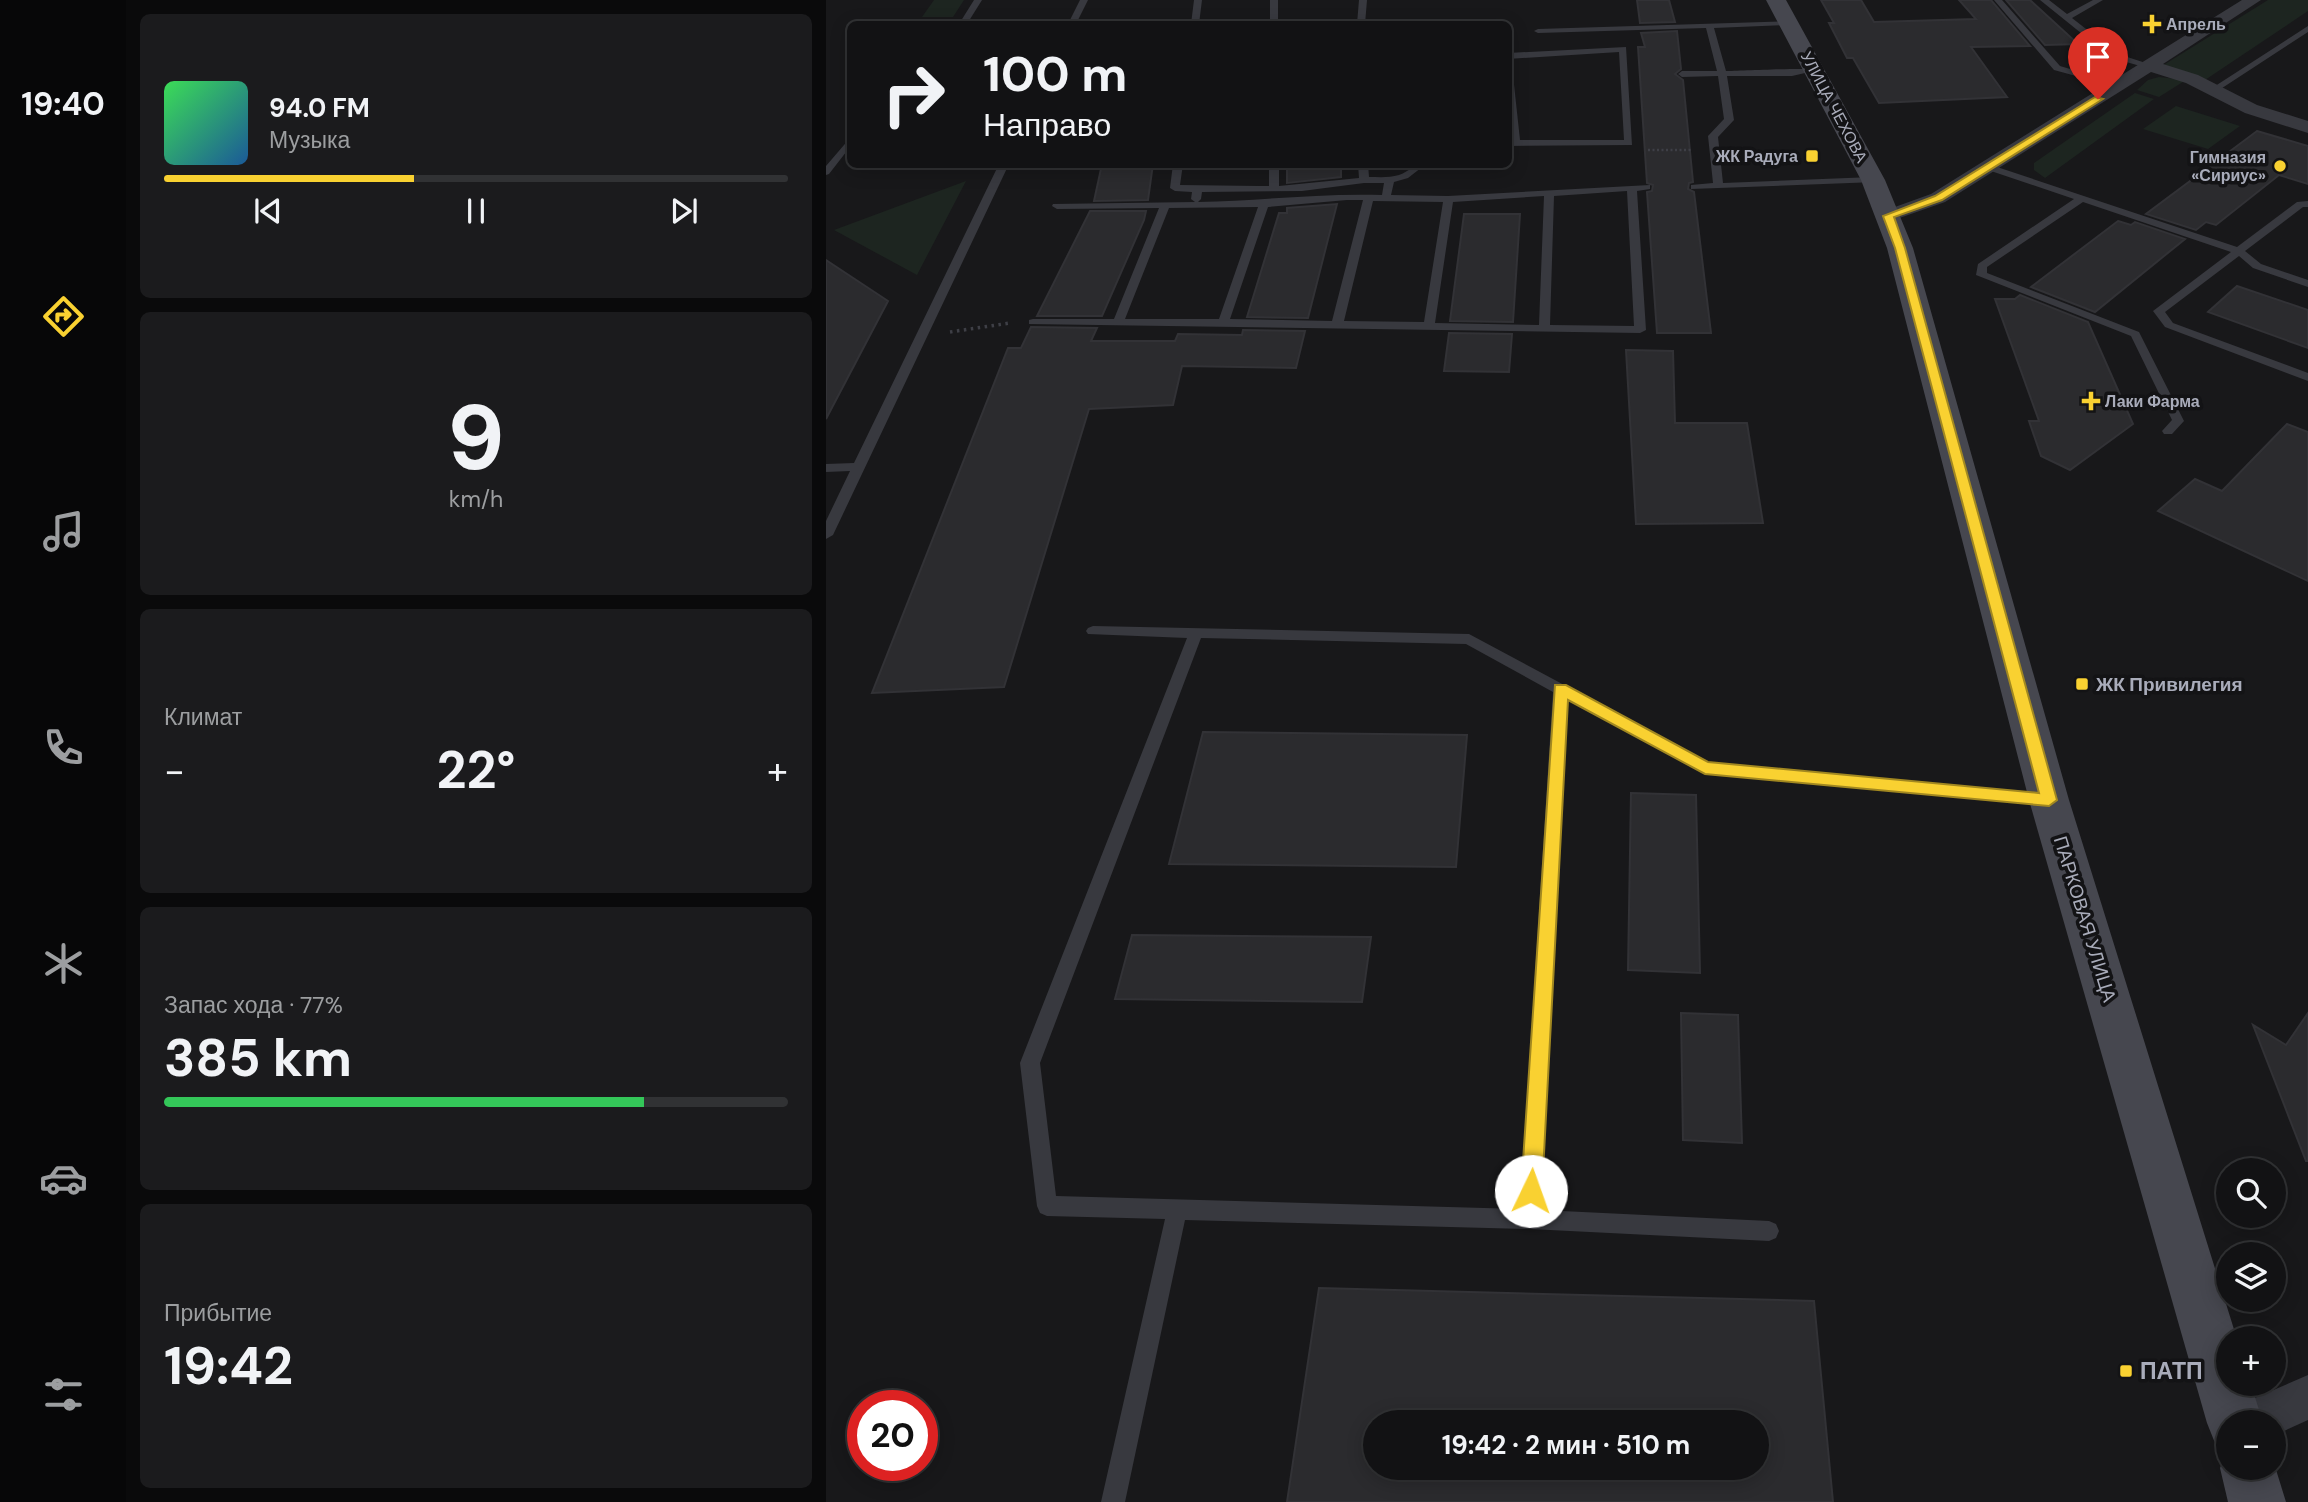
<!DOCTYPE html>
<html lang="ru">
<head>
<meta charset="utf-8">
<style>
	:root { --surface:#121214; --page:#1b1b1d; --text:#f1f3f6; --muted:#9c9ea0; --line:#313234; --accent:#f9d131 }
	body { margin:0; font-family:"DM Sans",sans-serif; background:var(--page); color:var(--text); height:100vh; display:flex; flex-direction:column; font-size:26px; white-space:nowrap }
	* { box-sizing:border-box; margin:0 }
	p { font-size:23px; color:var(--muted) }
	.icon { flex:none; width:38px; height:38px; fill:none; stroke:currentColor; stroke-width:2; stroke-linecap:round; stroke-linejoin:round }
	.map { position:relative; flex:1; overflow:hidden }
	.sheet { display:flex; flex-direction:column; gap:14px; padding:14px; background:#0a0a0b; width:700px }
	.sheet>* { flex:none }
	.banner { position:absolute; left:21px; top:21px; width:665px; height:147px; border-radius:10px; box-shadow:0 4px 18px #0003,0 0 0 2px var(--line); background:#121214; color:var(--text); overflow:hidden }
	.buttons { position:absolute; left:1390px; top:1158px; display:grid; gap:14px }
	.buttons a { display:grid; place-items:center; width:70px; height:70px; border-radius:50%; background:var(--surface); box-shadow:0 4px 18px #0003,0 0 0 2px var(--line); font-size:35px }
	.speed { position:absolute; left:21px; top:1390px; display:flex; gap:14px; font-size:35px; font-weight:700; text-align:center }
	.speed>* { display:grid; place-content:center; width:91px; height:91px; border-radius:50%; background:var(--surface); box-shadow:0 4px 18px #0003,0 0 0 2px var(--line); line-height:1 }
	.speed .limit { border:10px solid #d22; background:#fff; color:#111 }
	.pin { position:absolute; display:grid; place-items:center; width:60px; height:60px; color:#fff; margin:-72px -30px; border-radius:50% 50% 50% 0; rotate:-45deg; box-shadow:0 0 7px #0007 }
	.pin .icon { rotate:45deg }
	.me { position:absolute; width:77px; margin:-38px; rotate:3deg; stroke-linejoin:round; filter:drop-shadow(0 0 5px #0008) }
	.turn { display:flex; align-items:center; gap:24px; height:147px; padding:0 21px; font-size:32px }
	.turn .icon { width:91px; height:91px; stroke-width:2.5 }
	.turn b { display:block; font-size:49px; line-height:60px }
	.big { font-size:52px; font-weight:700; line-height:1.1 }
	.sheet .tile { flex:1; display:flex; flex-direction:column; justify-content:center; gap:10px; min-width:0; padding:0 24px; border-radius:10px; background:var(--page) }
	.sheet .dial { align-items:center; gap:0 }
	.dial b { font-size:91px; line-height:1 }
	.song { display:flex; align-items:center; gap:21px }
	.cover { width:84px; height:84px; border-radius:10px; background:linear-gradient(135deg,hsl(130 70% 55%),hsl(210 70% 35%)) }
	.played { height:7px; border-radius:4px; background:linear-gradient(90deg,var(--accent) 40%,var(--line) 40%) }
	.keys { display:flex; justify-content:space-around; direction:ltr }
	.heat { display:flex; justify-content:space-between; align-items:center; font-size:38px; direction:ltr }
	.charge { height:10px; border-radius:5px; background:linear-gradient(90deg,#34c759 77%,var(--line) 0) }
	.trip { position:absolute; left:537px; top:1410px; width:406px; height:70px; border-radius:35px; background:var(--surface); box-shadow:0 4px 18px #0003,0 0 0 2px var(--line); font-weight:700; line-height:70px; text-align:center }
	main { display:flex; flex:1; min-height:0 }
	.menu { display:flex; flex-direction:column; width:126px; justify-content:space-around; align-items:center; background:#070708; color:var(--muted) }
	.menu .icon { width:49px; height:49px }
	.menu .current { color:var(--accent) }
	.menu b { font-size:32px; color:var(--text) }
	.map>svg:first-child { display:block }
	.green { fill:#1d2520 }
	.building { fill:#2b2b2e; stroke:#323236; stroke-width:2; fill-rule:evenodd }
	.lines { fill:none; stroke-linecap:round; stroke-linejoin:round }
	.path-far1 { stroke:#3e3f46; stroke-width:2.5; stroke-dasharray:2 2.5; stroke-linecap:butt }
	.path { stroke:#3e3f46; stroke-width:3.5; stroke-dasharray:2.5 4.5; stroke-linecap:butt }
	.service { fill:#38393f; fill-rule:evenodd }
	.minor { fill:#38393f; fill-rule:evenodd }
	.secondary { fill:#46474f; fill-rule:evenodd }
	.route { fill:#f9d131; stroke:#a28820; stroke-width:2 }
	.poi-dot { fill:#f9d131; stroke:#131315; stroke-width:2.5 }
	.labels { text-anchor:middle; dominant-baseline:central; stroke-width:7; stroke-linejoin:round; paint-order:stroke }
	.far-poi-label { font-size:16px; font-weight:bold; fill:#a9acba; stroke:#131315; text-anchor:start }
	.far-street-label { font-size:16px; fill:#a9acba; stroke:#131315 }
	.poi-label { font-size:19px; font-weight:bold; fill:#a9acba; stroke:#131315; text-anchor:start }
	.street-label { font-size:19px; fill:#a9acba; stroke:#131315 }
	.near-poi-label { font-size:23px; font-weight:bold; fill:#a9acba; stroke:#131315; text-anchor:start }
</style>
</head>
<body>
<main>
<nav class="menu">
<b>19:40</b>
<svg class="icon current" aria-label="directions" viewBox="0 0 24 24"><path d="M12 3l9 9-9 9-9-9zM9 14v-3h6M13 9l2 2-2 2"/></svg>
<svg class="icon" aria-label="music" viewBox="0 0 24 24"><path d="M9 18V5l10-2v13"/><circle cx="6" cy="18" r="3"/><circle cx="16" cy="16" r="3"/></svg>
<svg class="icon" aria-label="phone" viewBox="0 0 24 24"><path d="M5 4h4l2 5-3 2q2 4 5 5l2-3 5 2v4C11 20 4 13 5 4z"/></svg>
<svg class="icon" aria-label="climate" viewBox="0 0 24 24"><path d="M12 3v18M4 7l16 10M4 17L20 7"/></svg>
<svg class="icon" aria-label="car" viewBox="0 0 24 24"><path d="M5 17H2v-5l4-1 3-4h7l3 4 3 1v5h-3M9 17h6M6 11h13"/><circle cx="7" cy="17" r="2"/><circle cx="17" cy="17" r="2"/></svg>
<svg class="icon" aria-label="filters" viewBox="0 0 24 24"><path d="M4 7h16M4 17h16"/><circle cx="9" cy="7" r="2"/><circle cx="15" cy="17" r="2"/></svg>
</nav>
<section class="sheet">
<div class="tile">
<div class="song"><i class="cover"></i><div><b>94.0 FM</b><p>Музыка</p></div></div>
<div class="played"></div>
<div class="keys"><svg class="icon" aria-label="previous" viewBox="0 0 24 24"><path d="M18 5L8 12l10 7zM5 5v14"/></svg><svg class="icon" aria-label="pause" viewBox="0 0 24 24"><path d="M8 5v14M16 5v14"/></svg><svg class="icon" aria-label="next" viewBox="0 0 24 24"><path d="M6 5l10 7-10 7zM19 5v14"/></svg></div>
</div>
<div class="tile dial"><b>9</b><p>km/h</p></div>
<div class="tile"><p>Климат</p>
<div class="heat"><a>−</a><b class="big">22°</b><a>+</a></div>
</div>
<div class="tile"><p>Запас хода · 77%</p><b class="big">385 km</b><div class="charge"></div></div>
<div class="tile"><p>Прибытие</p><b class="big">19:42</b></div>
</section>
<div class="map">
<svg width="1482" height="1502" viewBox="0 0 1482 1502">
	<rect width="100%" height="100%" fill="#18181a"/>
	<path class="green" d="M 108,0 L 138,0 L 127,17 L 96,17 Z
		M 1442,0 L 1482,0 L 1482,11 L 1379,80 L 1336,66 Z
		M 1333,77 L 1360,80 L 1333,97 L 1311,90 L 1322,80 Z
		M 1309,93 L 1328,99 L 1219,178 L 1208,170 L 1208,163 Z
		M 1350,106 L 1414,126 L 1382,149 L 1317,129 Z
		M 140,181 L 91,275 L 8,230 Z"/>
	<path class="building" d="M 811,0 L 843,0 L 849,22 L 814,23 Z
		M 995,0 L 1035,0 L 1048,22 L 1150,19 L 1133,0 L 1165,0 L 1204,46 L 1145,47 L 1181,97 L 1053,103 L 1027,58 L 1021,58 L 1003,23 L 1008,23 Z
		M 1180,0 L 1204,0 L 1252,44 L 1219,45 Z
		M 851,31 L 855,69 L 849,74 L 857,80 L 867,182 L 863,183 L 862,189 L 868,192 L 885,333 L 831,333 L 821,192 L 826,191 L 827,185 L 821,183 L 812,47 L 819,47 L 815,33 Z
		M 1431,131 L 1482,146 L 1482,184 L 1453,175 L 1390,225 L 1380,222 L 1370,230 L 1320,214 Z
		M 276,164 L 327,164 L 322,200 L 268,201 Z
		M 461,164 L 515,164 L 515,177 L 461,183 Z
		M 511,204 L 482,318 L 421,317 L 453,213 L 461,213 L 461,208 Z
		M 264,211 L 320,211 L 318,220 L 276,316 L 211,316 Z
		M 638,214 L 694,214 L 687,322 L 624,321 Z
		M 1292,221 L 1305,225 L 1309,222 L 1359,239 L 1269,312 L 1205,287 Z
		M 0,260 L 62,301 L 0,419 Z
		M 1411,286 L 1482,310 L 1482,348 L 1382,312 Z
		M 1194,295 L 1262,322 L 1307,424 L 1244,470 L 1215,456 L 1203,421 L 1213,421 L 1169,299 L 1189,299 Z
		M 205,327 L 271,328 L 265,341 L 349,341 L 352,334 L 416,335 L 417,330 L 479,331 L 470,368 L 356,366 L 347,405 L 263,409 L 178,687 L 46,693 L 182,348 L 195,348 Z
		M 623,333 L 686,334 L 683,372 L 618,371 Z
		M 800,350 L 847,351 L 849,423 L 921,423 L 937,523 L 810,524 Z
		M 1461,424 L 1482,432 L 1482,581 L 1332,511 L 1369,479 L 1396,491 Z
		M 377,732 L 641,735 L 630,867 L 343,864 Z
		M 805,793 L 870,795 L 874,973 L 802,970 Z
		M 306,935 L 545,937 L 536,1002 L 289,999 Z
		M 855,1013 L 912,1015 L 916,1143 L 857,1140 Z
		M 1482,1013 L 1482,1161 L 1480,1161 L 1427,1025 L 1460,1045 Z
		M 493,1288 L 988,1301 L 1007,1502 L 461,1502 ZM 550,1423 L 931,1423 L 931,1468 L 550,1468 Z"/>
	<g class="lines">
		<path class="path-far1" d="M 822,150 L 865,150"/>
		<path class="path" d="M 124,332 L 184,323"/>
		<path class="service" d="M 148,0 L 156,0 L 141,24 L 133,24 Z
			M 254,0 L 262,0 L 250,24 L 242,24 Z
			M 368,0 L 376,0 L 373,24 L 365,24 Z
			M 444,0 L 452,0 L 452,24 L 444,24 Z
			M 533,0 L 541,0 L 539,24 L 531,24 Z
			M 1168,0 L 1176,0 L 1234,66 L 1298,85 L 1294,88 L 1228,70 Z
			M 1214,0 L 1223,0 L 1241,14 L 1267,0 L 1277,0 L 1246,18 L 1292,54 L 1329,66 L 1325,69 L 1286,58 Z
			M 966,21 L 963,25 L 888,28 L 900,71 C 913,71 987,67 992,70 L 966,76 L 901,76 L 908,120 L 892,137 L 897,183 L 1047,177 L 1050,178 L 1050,182 L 865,189 L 865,185 L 887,183 L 882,136 L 898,119 L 892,76 L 856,77 L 852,74 L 856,71 L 891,71 L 880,28 L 712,33 L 708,31 L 712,29 Z
			M 1482,26 L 1482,32 L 1390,92 L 1383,90 Z
			M 800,47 L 806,145 L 682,146 L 682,140 L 685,140 L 682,64 L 686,66 L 694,140 L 798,140 L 793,52 L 682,59 L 682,53 Z
			M 24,138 L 24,147 L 3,174 L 0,175 L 0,166 Z
			M 173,164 L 183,164 L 7,535 L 0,539 L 0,521 L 24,471 L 0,472 L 0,464 L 28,463 Z
			M 347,164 L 357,164 L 354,185 L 434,186 L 443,186 L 443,164 L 453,164 L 453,186 L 533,178 L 532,164 L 542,164 L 543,177 C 553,177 563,178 573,175 C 584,171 588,164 600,164 L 582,178 L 568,182 L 565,195 L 622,196 L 824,185 L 824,189 L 811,191 L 820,330 L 814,333 L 203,324 L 203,320 L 207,319 L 288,319 L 333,208 L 231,209 L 226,206 L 227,204 L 369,202 L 365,199 L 366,192 L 349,191 L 344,188 ZM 538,183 L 558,183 L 556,195 C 494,193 433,201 372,202 L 375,199 L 376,192 L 476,191 ZM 801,191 L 808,326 L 724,325 L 728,196 ZM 718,196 L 713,325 L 609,323 L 627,202 ZM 521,200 L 537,200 L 506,321 L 404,319 L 442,207 ZM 547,201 L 617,202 L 598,322 L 518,321 ZM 432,207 L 393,319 L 299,319 L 343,208 Z
			M 1162,164 L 1411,247 L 1471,202 L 1482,201 L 1482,207 L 1477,207 L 1419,251 L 1435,264 L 1482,280 L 1482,287 L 1427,268 L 1413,256 L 1339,312 L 1347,323 L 1482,373 L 1482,381 L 1339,327 L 1327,311 L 1405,252 L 1257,202 L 1161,267 L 1161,273 L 1313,332 L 1358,421 L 1346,434 L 1338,434 L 1336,431 L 1346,420 L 1305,336 L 1150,275 L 1152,264 L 1248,199 L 1159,169 L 1157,167 Z
			M 267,626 L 643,634 L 882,762 L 1223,794 L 1229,796 L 1231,800 L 1229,804 L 1223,806 L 879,774 L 742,700 L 715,1210 L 943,1221 L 950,1224 L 953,1231 L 950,1238 L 943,1241 L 704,1229 L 359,1220 L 299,1502 L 275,1502 L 339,1219 L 221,1216 L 214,1213 L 211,1206 L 194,1063 L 361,638 L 262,634 L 260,631 L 262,628 ZM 375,638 L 640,644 L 727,692 L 694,1209 L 230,1196 L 214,1063 Z"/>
		<path class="minor" d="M 1416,0 L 1435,0 L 1337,64 L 1372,75 L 1431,105 L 1482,121 L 1482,133 L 1419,113 L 1360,83 L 1325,72 L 1119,202 L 1062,222 L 1055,220 L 1052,216 L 1055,212 L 1105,194 Z
			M 1482,1375 L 1482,1420 L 1447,1436 L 1447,1423 L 1402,1424 L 1408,1407 Z"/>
		<path class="secondary" d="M 940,0 L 960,0 L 1059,180 L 1087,248 L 1243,800 L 1411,1339 L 1402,1339 L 1402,1384 L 1425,1384 L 1437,1423 L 1402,1423 L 1402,1448 L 1389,1443 L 1381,1423 L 1203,800 L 1061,248 L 1035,180 Z
			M 1402,1448 L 1402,1468 L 1447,1468 L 1447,1460 L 1460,1502 L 1402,1502 L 1394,1468 Z"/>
	</g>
	<path class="route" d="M 1269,97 L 1277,99 L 1116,200 L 1068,217 L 1079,248 L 1231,800 L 1223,806 L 879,774 L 742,700 L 716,1191 L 713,1198 L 705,1201 L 698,1198 L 695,1191 L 729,685 L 740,685 L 882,762 L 1213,793 L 1069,248 L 1057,216 L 1109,196 Z"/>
	<g class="poi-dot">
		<path d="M1322.5 13.5h7v7h7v7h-7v7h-7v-7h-7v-7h7z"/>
		<rect x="979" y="149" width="14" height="14" rx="3.5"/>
		<circle cx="1454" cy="166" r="7"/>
		<path d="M1261.5 390.5h7v7h7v7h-7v7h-7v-7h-7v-7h7z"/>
		<rect x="1249" y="677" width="14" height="14" rx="3.5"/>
		<rect x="1293" y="1364" width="14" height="14" rx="3.5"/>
	</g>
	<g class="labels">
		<g class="far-poi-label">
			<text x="1340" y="24">Апрель</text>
			<text x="972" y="156" text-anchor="end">ЖК Радуга</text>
			<text x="1440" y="157" text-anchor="end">Гимназия<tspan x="1440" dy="18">«Сириус»</tspan></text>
			<text x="1279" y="401">Лаки Фарма</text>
		</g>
		<g class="far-street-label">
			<text transform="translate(1008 107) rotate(62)">УЛИЦА ЧЕХОВА</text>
		</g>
		<g class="poi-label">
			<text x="1270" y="684">ЖК Привилегия</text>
		</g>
		<g class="street-label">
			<text transform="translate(1259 919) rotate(73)">ПАРКОВАЯ УЛИЦА</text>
		</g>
		<g class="near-poi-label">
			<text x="1314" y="1371">ПАТП</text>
		</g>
	</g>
</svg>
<div class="buttons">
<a><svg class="icon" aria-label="search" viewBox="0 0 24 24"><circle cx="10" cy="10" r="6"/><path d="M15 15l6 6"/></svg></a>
<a><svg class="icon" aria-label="layers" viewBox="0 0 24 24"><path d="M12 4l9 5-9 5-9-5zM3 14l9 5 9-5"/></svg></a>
<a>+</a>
<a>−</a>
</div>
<div class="speed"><div class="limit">20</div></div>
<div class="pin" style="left:1272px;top:99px;background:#d93025"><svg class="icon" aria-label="arrive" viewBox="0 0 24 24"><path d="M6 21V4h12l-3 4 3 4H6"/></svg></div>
<svg class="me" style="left:705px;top:1191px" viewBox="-20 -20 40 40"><circle r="19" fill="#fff"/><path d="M0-13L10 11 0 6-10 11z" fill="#f9d131"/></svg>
<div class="trip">19:42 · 2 мин · 510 m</div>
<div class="banner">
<div class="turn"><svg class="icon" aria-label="right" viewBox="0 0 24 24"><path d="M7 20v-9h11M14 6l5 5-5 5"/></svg><div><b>100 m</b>Направо</div></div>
</div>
</div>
</main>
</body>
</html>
